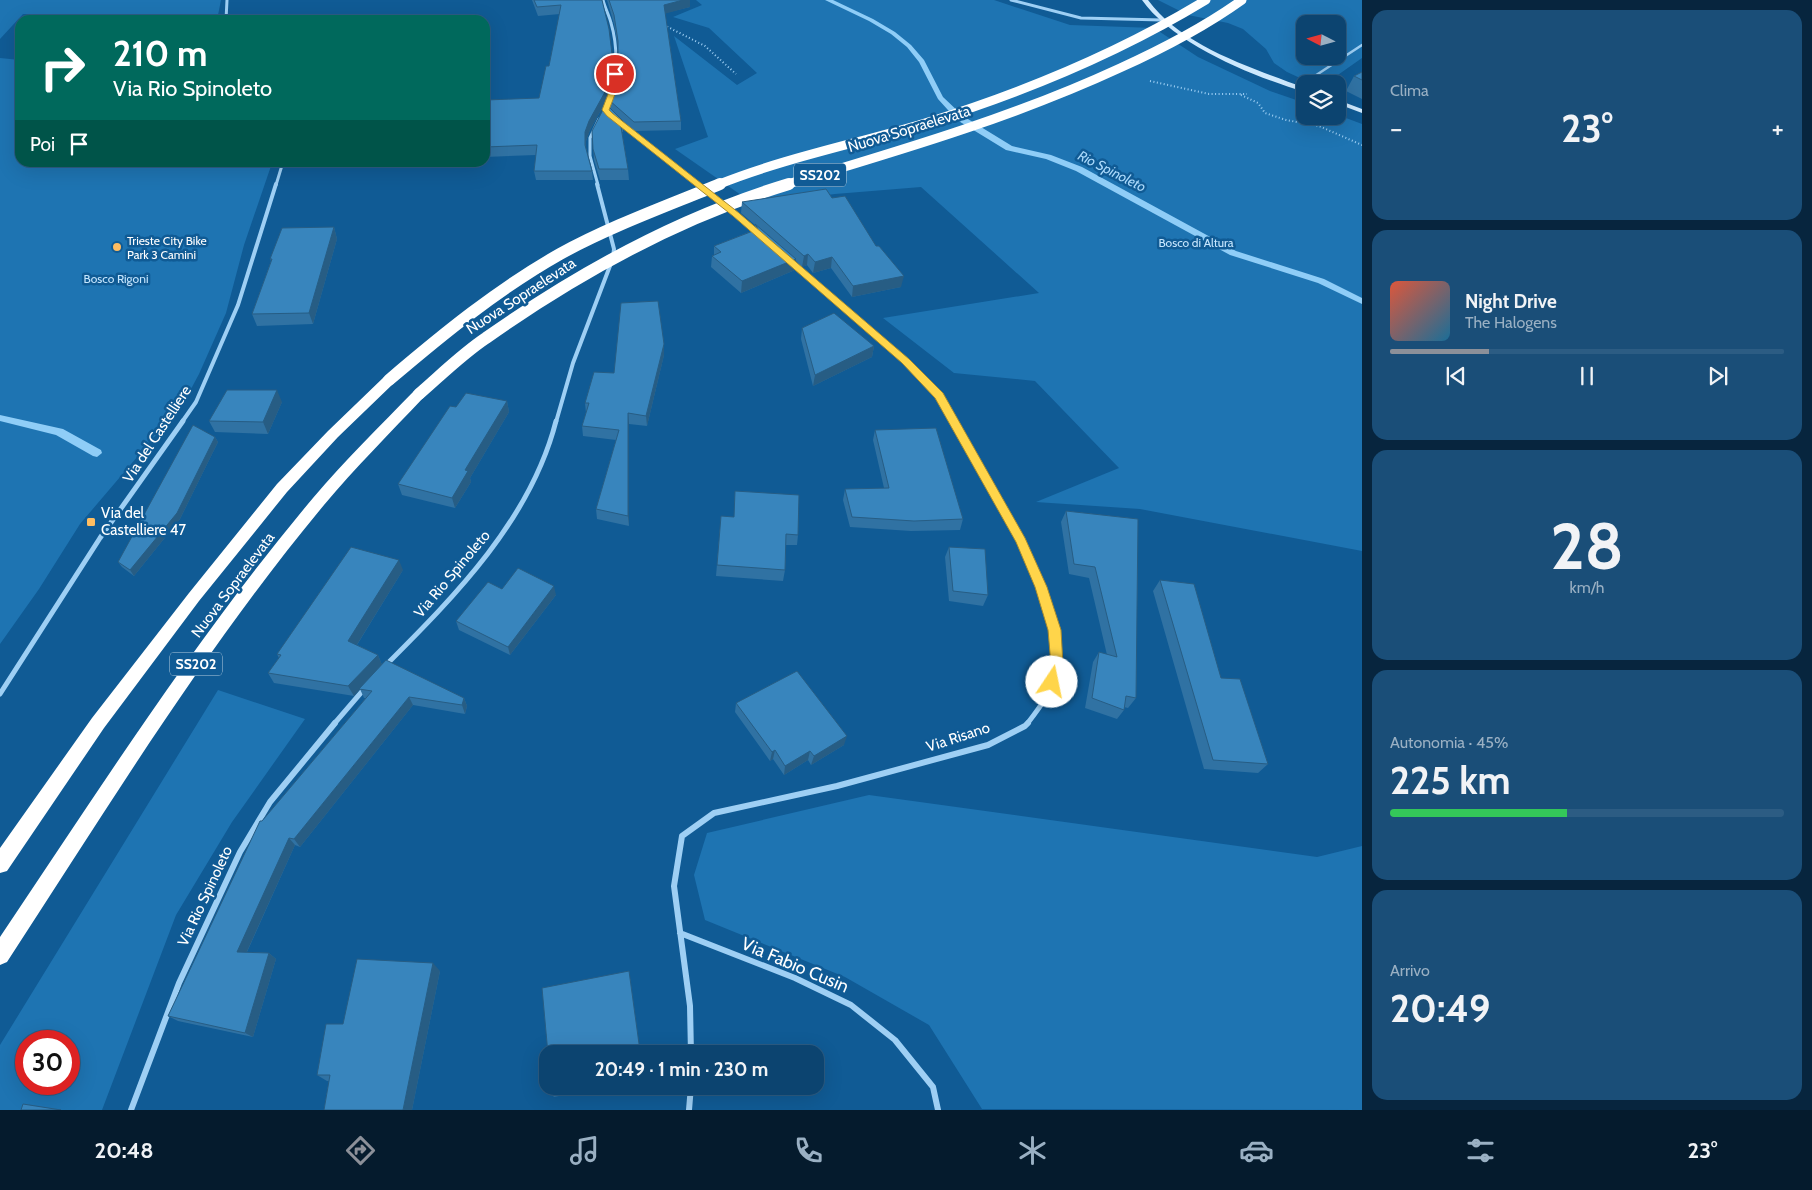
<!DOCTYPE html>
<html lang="it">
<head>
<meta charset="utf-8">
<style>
	:root { --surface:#0c4470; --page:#1a4e78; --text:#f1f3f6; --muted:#9ab0c3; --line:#2c5c83; --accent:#8c9099 }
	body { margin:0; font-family:Cabin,sans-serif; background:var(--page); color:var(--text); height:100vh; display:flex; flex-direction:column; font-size:19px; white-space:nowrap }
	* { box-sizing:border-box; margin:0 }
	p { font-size:16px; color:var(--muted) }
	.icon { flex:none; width:28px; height:28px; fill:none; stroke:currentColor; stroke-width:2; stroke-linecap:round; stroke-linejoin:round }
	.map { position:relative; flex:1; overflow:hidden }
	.sheet { display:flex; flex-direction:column; gap:10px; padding:10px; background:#07253e; width:450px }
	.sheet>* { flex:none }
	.guide { position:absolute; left:15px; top:15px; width:475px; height:152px; border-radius:15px; box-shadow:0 5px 20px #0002,0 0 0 1px var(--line); background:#00695c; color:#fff; overflow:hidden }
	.needle { width:32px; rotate:276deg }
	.controls { position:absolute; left:1296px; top:15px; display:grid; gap:10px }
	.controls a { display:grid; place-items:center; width:50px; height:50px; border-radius:10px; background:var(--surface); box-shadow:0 5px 20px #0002,0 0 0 1px var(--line); font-size:25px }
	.speed { position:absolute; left:15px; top:1030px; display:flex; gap:10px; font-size:25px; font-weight:700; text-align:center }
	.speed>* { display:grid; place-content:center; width:65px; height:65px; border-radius:50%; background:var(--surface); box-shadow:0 5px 20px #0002,0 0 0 1px var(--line); line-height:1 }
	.speed .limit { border:8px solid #d22; background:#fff; color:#111 }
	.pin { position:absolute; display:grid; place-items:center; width:42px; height:42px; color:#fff; margin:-21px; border:2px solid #fff; border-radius:50%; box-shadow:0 1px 5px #0007 }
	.me { position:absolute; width:55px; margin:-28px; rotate:11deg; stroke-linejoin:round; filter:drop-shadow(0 0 4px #0008) }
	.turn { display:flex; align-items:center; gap:18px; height:105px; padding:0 15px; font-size:22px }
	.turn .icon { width:65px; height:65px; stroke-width:2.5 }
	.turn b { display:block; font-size:35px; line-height:42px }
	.then { display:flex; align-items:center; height:48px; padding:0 15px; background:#0003; gap:10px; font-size:19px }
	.big { font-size:38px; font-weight:800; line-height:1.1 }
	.sheet .card { flex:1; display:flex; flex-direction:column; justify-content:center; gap:8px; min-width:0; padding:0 18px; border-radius:15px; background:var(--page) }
	.sheet .dial { align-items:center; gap:0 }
	.dial b { font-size:65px; line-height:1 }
	.song { display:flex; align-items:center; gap:15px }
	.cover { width:60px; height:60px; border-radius:8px; background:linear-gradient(135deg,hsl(10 70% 55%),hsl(200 70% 35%)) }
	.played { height:5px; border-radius:2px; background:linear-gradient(90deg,var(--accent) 25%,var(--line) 25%) }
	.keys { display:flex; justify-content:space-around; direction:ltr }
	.heat { display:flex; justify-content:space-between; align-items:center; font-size:28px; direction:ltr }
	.charge { height:8px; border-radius:4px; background:linear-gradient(90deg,#34c759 45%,var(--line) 0) }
	.trip { position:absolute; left:539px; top:1045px; width:285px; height:50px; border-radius:15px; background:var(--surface); box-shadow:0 5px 20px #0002,0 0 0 1px var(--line); font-weight:800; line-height:50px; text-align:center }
	.tab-bar { display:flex; height:80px; justify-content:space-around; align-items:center; background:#051b2d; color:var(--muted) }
	.tab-bar .icon { width:35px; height:35px }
	.tab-bar .current { color:var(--accent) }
	.tab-bar b { font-size:22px; color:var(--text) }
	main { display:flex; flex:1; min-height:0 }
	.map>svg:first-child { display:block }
	.green { fill:#1e74b2; fill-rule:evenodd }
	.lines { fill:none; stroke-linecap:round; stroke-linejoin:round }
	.stream { fill:#8fcdf7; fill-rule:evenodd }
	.path { stroke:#9ecff4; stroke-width:2; stroke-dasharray:1 2.5; stroke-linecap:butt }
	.lane { stroke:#9ecff4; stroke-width:2.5 }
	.street-far3 { stroke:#9ecff4; stroke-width:3 }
	.street-far2 { stroke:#9ecff4; stroke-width:4 }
	.street-far1 { stroke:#9ecff4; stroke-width:5 }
	.street { stroke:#9ecff4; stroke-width:6 }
	.secondary { fill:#cde8fd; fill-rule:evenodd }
	.highway { fill:#fff; fill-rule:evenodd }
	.highway-bridge-far1 { stroke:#fff; stroke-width:9 }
	.highway-bridge { stroke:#fff; stroke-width:12 }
	.wall { fill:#3072a3 }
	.shaded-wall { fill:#275d84 }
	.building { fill:#3885bd; stroke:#275d84 }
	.route { fill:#ffd54a; stroke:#a68a30 }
	.poi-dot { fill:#ffbd61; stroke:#105b95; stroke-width:2 }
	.labels { text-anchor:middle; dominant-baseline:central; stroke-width:5; stroke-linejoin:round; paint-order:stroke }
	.far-poi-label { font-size:12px; fill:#fff; stroke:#105b95; text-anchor:start }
	.far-park-label { font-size:12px; fill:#c6e6fe; stroke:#105b95 }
	.far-water-label { font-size:14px; font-style:italic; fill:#aad9fb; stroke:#105b95 }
	.shield { fill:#105b95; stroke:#b7cedf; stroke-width:1 }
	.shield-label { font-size:14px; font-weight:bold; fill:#fff }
	.street-label { font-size:15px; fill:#fff; stroke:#105b95 }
	.poi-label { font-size:15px; fill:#fff; stroke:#105b95; text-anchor:start }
	.near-street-label { font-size:18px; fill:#fff; stroke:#105b95 }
</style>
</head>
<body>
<main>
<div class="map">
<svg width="1362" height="1110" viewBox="0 0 1362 1110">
	<rect width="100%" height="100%" fill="#105b95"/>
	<path class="green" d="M 0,0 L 221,0 L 218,15 L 23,14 L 0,39 Z
		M 696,0 L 994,0 L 1070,25 L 1154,28 L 1198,57 L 1270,91 L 1305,103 L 1305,116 L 1338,115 L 1362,124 L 1362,551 L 1140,509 L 1036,502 L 1119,468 L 1035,381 L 954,373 L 883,318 L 1039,293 L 921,187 L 835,194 L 754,204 L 675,149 L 708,137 L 674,36 L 737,85 L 757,73 L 709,28 L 673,17 L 702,5 Z
		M 1158,0 L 1362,0 L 1362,58 L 1325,84 L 1313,84 L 1287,72 L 1274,63 L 1266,49 L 1243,29 L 1228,23 L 1188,15 ZM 1305,24 L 1338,24 L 1338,56 L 1305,56 Z
		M 0,58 L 20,60 L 20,162 L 272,163 L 244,245 L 226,313 L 199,374 L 184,402 L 80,524 L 39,589 L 0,644 Z
		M 218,690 L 305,719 L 232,822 L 176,915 L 102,1110 L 0,1110 L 0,1045 ZM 26,1041 L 69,1041 L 69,1084 L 26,1084 Z
		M 869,795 L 1317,857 L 1362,846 L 1362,1110 L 982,1109 L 929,1025 L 845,977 L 705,920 L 694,875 L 707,833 Z"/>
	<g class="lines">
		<path class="stream" d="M 825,0 L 833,0 L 873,19 L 895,32 L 911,45 L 924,60 L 943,97 L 963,116 L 1012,146 L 1051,155 L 1082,167 L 1236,251 L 1324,279 L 1362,298 L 1362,304 L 1318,283 L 1230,255 L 1076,171 L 1046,159 L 1006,150 L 957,120 L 938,99 L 919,62 L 907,47 L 891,34 L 869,21 Z
			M 0,415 L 63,429 L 101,450 L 102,453 L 97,457 L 93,456 L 56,435 L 0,421 Z"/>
		<path class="path" d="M 664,25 L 705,46 L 736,74
			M 1150,81 L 1209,94 L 1247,94
			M 1241,95 L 1258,103 L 1265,113 L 1286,120 L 1319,126 L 1362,145"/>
		<path class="lane" d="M 1298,87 L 1362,45"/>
		<path class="street-far3" d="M 603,0 C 605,8 609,15 611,23 C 617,43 617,65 614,86
			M 1011,0 L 1081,18 L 1162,20
			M 226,20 L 227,0
			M 604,112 L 611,94
			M 620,124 L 699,185
			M 276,185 L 283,162
			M 598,185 L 590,156 L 590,138 L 599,119"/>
		<path class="street-far2" d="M 698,184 L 758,234
			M 790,262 L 905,361 L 939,396 L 954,422
			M 182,422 L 196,402 L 238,305 L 276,184
			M 556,422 L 573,363 L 613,258 L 614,249 L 597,184"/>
		<path class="street-far1" d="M 953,421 C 988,483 1062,592 1057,664 C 1055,688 1041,706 1027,724
			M 386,665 C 456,595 531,519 556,421
			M 0,694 L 100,538 L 183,421
			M 334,724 L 365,688"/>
		<path class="street" d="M 680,933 L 795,978 L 851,1005 L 895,1040 L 933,1087 L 938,1110
			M 691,1054 L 690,1006 L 674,886 L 682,836 L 714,813 L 837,786 L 988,745 L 1025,726 L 1028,723
			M 131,1110 L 179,983 L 240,852 L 270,802 L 335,723
			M 689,1110 L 691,1086"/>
		<path class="secondary" d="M 1142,0 L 1148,0 C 1182,47 1253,68 1305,88 L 1305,92 C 1254,77 1173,44 1142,0 Z
			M 1338,100 L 1362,109 L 1362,113 L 1338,104 Z"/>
		<path class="highway" d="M 389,376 L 394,377 L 395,380 L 394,383 L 338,437 L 287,492 L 199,601 L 104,728 L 7,871 L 0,873 L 0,848 L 92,718 L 189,593 L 277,484 L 328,431 L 384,377 Z
			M 419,390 L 424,391 L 426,394 L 424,397 C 390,433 355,468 324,505 C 205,648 108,807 7,962 L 0,965 L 0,937 C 100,788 197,636 313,498 C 345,460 380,426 414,391 Z"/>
		<path class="highway-bridge-far1" d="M 717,185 C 784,158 856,144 925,123 C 1022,93 1119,53 1206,0
			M 785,185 C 898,151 1012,118 1120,68 C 1164,48 1203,28 1242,0"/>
		<path class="highway-bridge" d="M 389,380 C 443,334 498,289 560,254 C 611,226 667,206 720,184
			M 419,394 C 441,375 462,354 486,338 C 578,273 680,217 789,184"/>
	</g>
	<path class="wall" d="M 532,0 L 602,0 L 612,63 L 606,101 L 590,130 L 586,141 L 586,148 L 592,171 L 593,180 L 536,180 L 534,171 L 536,155 L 485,157 L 485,111 L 539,98 L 549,66 L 560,14 L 538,16 Z
		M 607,0 L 690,0 L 690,7 L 665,13 L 681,121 L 681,130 L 634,131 L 623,121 L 623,132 L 622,132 L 628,169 L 629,180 L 600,180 L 594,160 L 592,131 L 610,108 L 609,100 L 618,68 L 618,47 L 614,24 Z
		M 1362,72 L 1362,99 L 1346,91 L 1354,76 Z
		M 832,198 L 876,246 L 901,287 L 852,297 L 831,268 L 813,273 L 807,265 L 802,267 L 796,261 L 795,270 L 741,293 L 711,267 L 712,256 L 714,255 L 714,246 L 754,230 L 755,225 L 741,213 L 742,202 Z
		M 334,227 L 337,239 L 313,324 L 257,326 L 252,314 L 271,261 L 270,259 Z
		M 802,328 L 874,346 L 872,357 L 813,386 L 801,339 Z
		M 664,344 L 664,355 L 647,426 L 629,424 L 629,526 L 597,519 L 596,509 L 616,440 L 583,436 L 582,426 L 586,413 L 585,403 L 614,373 Z
		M 507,401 L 509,412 L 470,478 L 471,482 L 455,508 L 402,495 L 398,484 L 456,407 Z
		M 282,402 L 268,434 L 215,432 L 209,421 Z
		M 875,430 L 963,519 L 960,530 L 911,531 L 850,527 L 843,500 L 845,489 L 884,488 L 873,440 Z
		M 215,437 L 218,442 L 180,519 L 134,576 L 122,567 L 118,562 Z
		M 1066,511 L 1138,519 L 1136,698 L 1128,708 L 1124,707 L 1124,710 L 1117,719 L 1085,708 L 1093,662 L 1099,652 L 1107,655 L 1089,578 L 1069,574 L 1061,522 Z
		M 721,516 L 798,535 L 797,545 L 786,545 L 785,570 L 783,581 L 716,576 Z
		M 949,547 L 988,595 L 983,606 L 949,601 L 945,557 Z
		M 403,570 L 357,645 L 378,655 L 382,665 L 464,698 L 467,706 L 465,714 L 413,705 L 300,847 L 295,845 L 247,952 L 269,953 L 276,959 L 253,1037 L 178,1021 L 168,1016 L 262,821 L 366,698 L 364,698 L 360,689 L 354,696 L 274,683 L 268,673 L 279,658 L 277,654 Z
		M 1160,580 L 1221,678 L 1268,764 L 1258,773 L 1204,769 L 1153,591 Z
		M 502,589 L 556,595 L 510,655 L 459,630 L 456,621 Z
		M 736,703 L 844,745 L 811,765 L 808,760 L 784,775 L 773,759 L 770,761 L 735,712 Z
		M 440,971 L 412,1110 L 324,1110 L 329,1081 L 327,1081 L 317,1075 L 343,1024 Z
		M 629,971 L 640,1054 L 548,1054 Z
		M 550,1086 L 607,1086 L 554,1097 L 551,1093 Z"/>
	<path class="shaded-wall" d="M 683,0 L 690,0 L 690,7 L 664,14 L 664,5 Z
		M 612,54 L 612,63 L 606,101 L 590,130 L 586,141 L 586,155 L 585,132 Z
		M 334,227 L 337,239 L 313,324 L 309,313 Z
		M 808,254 L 807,265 L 802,267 L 804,256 Z
		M 832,257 L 831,268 L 813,273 L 815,262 Z
		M 796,259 L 795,270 L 741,293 L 742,281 Z
		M 904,276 L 901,287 L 852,297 L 853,286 Z
		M 664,344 L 664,355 L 647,426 L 646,416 Z
		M 874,346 L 872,357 L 813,386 L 815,375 Z
		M 277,390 L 282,402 L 268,434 L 263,422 Z
		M 507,401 L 509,412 L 470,478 L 471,482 L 455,508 L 452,498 L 465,470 Z
		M 628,413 L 629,424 L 629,526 L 628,516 Z
		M 215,437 L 218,442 L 180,519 L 134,576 L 130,570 Z
		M 399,560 L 403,570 L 353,651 L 348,641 Z
		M 554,586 L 556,595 L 510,655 L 508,647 Z
		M 378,655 L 382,665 L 354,696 L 348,686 Z
		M 409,697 L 413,705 L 300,847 L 294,839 Z
		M 464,698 L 467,706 L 465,714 L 462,705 Z
		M 847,736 L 844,745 L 811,765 L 814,756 Z
		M 775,750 L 773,759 L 770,761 L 772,752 Z
		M 810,751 L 808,760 L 784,775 L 785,766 Z
		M 289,838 L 295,845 L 244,958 L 237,952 Z
		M 269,953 L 276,959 L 253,1037 L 245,1033 Z
		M 433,963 L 440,971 L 412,1110 L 403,1110 Z"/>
	<path class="building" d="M 534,0 L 602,0 L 609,29 L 612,54 L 605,92 L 589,121 L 585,132 L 585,145 L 592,171 L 534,171 L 537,145 L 485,147 L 485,111 L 486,100 L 539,98 L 546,66 L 549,66 L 561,5 L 537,7 Z
		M 609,0 L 683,0 L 664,5 L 681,121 L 634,122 L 609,100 L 618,68 L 618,41 L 614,15 Z
		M 187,18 L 186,20 L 155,20 Z
		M 1362,72 L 1362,80 L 1354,76 Z
		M 606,104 L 623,121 L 620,121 L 628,169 L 599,169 L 593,149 L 592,131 Z
		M 826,189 L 832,198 L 845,196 L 876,246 L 879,246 L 904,276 L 853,286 L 832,257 L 815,262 L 808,254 L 804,256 L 742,202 Z
		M 755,224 L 796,259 L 742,281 L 712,256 L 721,252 L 714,246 L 758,229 Z
		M 334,227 L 309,313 L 252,314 L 272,259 L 270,259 L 282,228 Z
		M 658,301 L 664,344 L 646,416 L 628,413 L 628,516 L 596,509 L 619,430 L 582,426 L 589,403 L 585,403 L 594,372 L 614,373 L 621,303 Z
		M 834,313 L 874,346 L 815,375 L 802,328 Z
		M 227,390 L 277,390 L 263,422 L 209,421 Z
		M 466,393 L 507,401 L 465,470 L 468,471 L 452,498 L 398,484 L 450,406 L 456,407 Z
		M 193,425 L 215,437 L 177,513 L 130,570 L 118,562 Z
		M 936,428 L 963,519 L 914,521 L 852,517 L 845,489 L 889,488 L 875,430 Z
		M 735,491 L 799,495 L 798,535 L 786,534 L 785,570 L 717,565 L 721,516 L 734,517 Z
		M 1066,511 L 1138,519 L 1136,698 L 1126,696 L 1124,710 L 1092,698 L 1099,652 L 1117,657 L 1095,567 L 1074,564 Z
		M 351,547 L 399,560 L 348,641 L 378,655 L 348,686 L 268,673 L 281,655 L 277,654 Z
		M 949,547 L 985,549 L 988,595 L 953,591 Z
		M 518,568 L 554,586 L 508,647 L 456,621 L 488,582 L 502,589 Z
		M 1160,580 L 1194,584 L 1221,678 L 1240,679 L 1268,764 L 1213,760 Z
		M 386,660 L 464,698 L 462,705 L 409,697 L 294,839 L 289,838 L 237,952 L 269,953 L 245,1033 L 168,1016 L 260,821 L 262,821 L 372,691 L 359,689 Z
		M 797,671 L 847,736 L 814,756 L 810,751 L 785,766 L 775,750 L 772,752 L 736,703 Z
		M 357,959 L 433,963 L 403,1110 L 324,1110 L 330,1075 L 317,1075 L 326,1024 L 343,1024 Z
		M 629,971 L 640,1051 L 625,1054 L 548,1054 L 542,988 Z
		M 550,1086 L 584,1086 L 551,1093 Z
		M 23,1104 L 61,1110 L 21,1110 Z"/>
	<path class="route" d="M 615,72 L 619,74 L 617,89 L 609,110 L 612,113 L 739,213 L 909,359 L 943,393 L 1025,538 L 1047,587 L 1061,630 L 1063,665 L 1056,686 L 1052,687 L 1047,686 L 1045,682 L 1051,665 L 1048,630 L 1035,587 L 1016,542 L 935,398 L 902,363 L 733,216 L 607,116 L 602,110 L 610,89 L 612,74 Z"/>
	<g class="poi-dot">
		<circle cx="117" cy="247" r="5"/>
		<rect x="86" y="517" width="10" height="10" rx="2.5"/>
	</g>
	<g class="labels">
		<g class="far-poi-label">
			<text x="127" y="240">Trieste City Bike<tspan x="127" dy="14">Park 3 Camini</tspan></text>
		</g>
		<g class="far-park-label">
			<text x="1196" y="242">Bosco di Altura</text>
			<text x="116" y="278">Bosco Rigoni</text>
		</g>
		<g class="far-water-label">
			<text transform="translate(1112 171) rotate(27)">Rio Spinoleto</text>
		</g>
		<g class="shield">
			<rect x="794" y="163.5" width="52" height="23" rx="4"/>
			<rect x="170" y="652.5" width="52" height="23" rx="4"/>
		</g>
		<g class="shield-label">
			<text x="820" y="175">SS202</text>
			<text x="196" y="664">SS202</text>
		</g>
		<g class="street-label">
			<text transform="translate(909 129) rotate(-17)">Nuova Sopraelevata</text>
			<text transform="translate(521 296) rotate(-33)">Nuova Sopraelevata</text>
			<text transform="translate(157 434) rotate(-57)">Via del Castelliere</text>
			<text transform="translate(452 574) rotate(-50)">Via Rio Spinoleto</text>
			<text transform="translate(233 585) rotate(-53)">Nuova Sopraelevata</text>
			<text transform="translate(958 737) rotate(-18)">Via Risano</text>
			<text transform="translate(205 896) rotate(-65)">Via Rio Spinoleto</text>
		</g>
		<g class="poi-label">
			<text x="101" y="513">Via del<tspan x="101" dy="17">Castelliere 47</tspan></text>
		</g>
		<g class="near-street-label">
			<text transform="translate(795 965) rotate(23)">Via Fabio Cusin</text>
		</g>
	</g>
</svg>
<div class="controls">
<a><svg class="needle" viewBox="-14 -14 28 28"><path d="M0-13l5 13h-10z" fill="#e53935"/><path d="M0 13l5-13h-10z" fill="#9ab0c3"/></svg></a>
<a><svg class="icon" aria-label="layers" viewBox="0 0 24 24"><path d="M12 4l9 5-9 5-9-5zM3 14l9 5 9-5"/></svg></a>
</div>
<div class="speed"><div class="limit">30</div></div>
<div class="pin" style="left:615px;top:74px;background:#d93025"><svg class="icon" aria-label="arrive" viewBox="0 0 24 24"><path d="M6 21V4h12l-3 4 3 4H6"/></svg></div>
<svg class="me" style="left:1052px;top:682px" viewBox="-20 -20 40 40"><circle r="19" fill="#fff"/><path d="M0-13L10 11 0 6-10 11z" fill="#ffd54a"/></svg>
<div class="trip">20:49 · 1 min · 230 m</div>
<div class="guide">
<div class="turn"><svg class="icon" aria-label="right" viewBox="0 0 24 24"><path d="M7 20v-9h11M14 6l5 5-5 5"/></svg><div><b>210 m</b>Via Rio Spinoleto</div></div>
<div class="then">Poi<svg class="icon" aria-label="arrive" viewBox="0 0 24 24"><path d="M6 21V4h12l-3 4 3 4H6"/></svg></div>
</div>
</div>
<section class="sheet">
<div class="card"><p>Clima</p>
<div class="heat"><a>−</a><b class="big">23°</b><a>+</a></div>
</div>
<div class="card">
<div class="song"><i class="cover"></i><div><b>Night Drive</b><p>The Halogens</p></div></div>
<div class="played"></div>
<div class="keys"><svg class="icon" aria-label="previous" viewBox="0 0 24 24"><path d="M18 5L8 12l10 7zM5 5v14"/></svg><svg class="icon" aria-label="pause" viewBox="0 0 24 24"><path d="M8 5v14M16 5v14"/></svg><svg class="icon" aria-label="next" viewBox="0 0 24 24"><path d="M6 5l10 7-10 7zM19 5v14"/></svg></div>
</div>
<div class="card dial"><b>28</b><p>km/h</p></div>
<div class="card"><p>Autonomia · 45%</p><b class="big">225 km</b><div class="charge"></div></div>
<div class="card"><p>Arrivo</p><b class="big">20:49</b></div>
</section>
</main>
<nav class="tab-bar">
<b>20:48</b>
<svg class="icon current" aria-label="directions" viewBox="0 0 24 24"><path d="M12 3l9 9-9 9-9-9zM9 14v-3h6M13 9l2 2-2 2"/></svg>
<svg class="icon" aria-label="music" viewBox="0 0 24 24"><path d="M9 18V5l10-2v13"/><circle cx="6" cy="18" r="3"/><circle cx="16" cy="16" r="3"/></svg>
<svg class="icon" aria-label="phone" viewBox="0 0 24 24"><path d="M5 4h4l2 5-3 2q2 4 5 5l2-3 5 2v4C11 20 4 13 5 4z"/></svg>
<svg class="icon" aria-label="climate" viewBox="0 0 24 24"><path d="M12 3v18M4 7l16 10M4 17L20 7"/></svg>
<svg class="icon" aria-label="car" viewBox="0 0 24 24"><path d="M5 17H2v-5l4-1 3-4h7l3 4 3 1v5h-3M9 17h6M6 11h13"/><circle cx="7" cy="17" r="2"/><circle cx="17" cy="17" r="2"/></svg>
<svg class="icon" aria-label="filters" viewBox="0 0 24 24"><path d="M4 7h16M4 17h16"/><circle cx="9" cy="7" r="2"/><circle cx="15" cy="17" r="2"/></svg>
<b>23°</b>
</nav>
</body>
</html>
